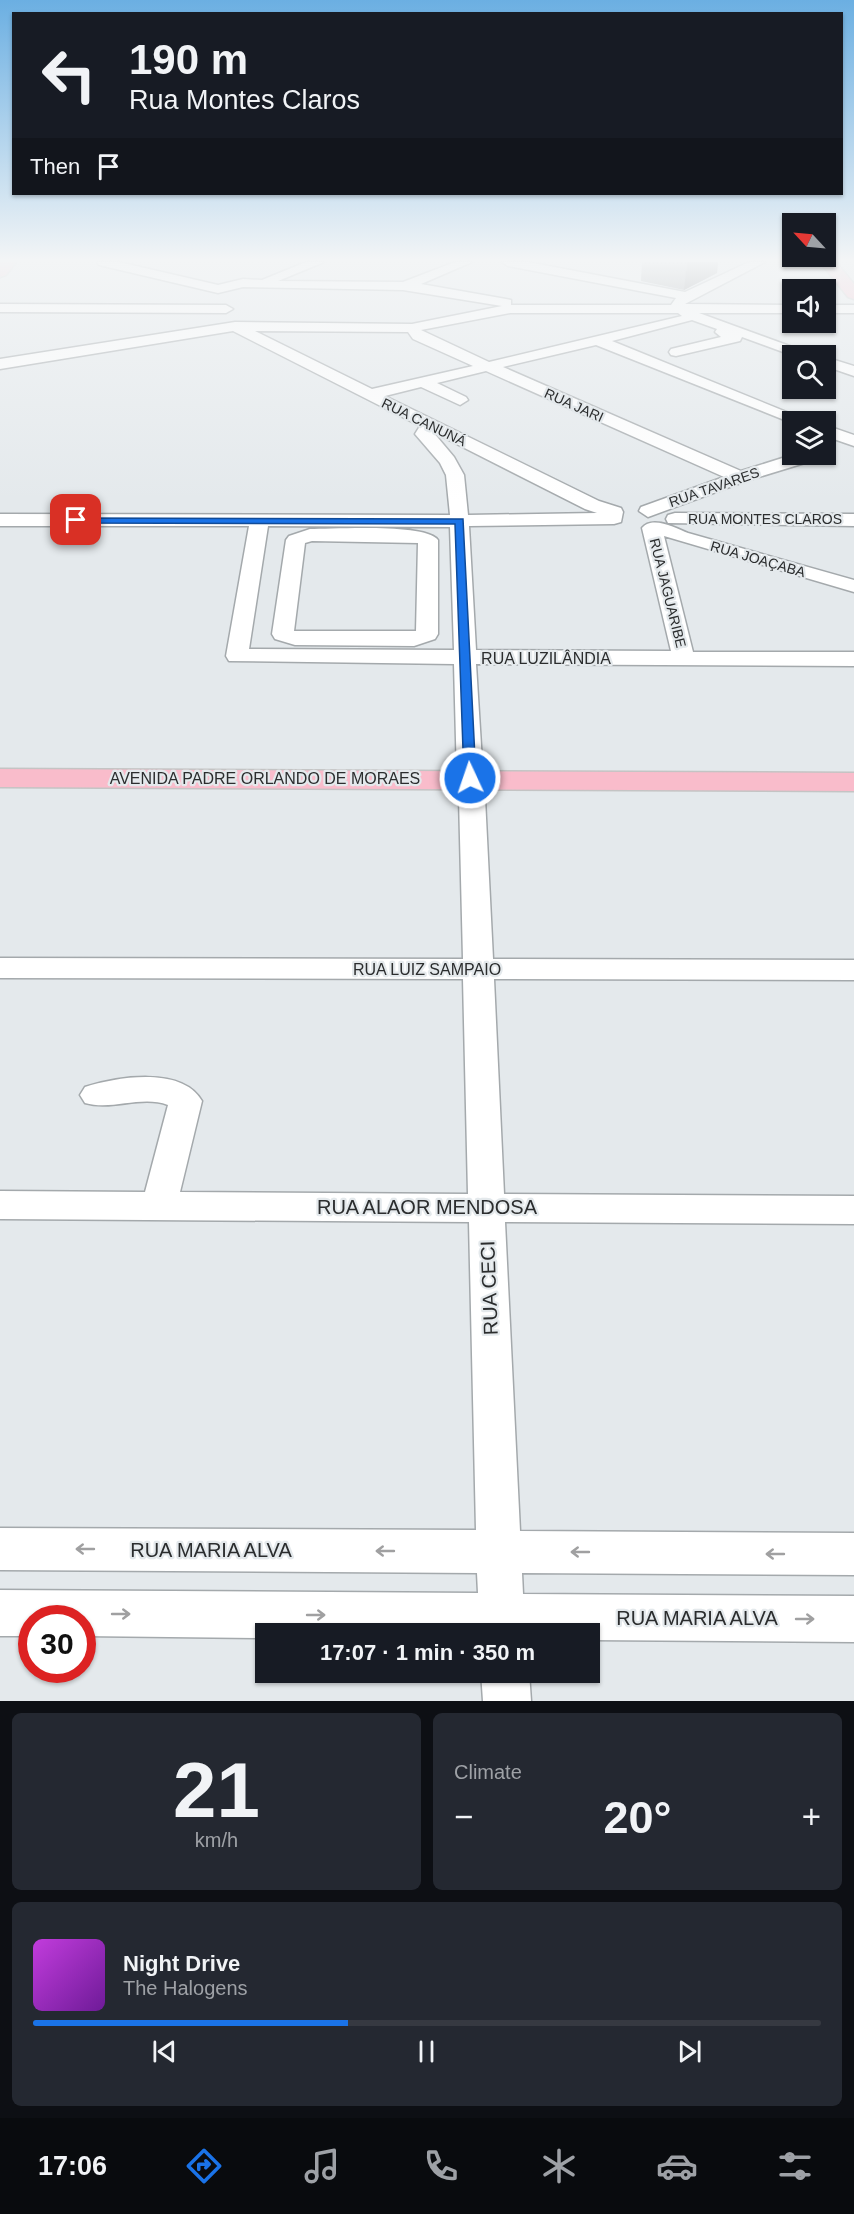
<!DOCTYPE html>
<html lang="en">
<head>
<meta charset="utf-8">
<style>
	:root { --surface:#171b24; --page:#242831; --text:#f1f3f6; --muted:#9ea1a6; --line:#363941; --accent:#1a73e8 }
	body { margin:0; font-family:Helvetica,sans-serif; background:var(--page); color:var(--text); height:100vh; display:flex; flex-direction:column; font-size:22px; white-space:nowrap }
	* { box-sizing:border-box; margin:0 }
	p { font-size:20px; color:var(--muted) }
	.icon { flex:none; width:33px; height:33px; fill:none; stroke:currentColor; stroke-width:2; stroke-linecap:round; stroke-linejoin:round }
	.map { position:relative; height:1701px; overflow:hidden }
	.details { display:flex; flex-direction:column; gap:12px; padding:12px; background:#0d0f14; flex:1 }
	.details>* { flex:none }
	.top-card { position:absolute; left:12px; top:12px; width:831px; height:183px; border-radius:0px; box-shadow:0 2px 4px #0004; background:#171b24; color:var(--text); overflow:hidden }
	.needle { width:39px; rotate:296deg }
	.tools { position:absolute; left:782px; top:213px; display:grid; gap:12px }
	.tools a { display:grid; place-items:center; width:54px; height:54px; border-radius:0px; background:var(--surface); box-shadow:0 2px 4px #0004; font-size:30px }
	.speed { position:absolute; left:18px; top:1605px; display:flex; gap:12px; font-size:30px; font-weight:700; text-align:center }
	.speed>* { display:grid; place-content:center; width:78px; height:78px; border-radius:50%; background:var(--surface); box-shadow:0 2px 4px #0004; line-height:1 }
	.speed .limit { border:9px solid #d22; background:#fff; color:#111 }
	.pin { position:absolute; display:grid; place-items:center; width:51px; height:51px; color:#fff; margin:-26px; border-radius:12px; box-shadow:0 3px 9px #0006 }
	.me { position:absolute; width:66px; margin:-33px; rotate:357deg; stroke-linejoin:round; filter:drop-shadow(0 0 4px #0008) }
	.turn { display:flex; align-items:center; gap:21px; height:126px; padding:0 18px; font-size:27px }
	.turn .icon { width:78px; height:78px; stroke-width:2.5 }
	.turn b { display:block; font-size:42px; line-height:51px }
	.then { display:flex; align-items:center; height:57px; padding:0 18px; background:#0003; gap:12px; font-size:22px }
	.big { font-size:45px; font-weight:700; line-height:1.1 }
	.details .tile { flex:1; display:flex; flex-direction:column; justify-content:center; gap:9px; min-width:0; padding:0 21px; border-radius:9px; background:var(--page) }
	.details .dial { align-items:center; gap:0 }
	.dial b { font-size:78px; line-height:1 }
	.song { display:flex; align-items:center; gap:18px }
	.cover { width:72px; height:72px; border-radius:9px; background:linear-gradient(135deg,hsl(290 70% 55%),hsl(280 70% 35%)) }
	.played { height:6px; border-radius:3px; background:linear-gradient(90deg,var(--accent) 40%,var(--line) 40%) }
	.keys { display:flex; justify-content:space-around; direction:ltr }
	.heat { display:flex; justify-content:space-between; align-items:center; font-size:33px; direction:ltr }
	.details .tiles { flex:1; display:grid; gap:12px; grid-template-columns:1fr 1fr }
	.tile:last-child { grid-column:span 2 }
	.trip { position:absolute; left:255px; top:1623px; width:345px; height:60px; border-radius:0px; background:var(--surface); box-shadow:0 2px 4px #0004; font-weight:700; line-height:60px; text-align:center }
	.tabs { display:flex; height:96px; justify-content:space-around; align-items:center; background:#090b0e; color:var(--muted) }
	.tabs .icon { width:42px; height:42px }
	.tabs .selected { color:var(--accent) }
	.tabs b { font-size:27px; color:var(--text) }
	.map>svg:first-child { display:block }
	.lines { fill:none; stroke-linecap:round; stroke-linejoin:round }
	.minor-casing { stroke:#a4a9ac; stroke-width:3 }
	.major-casing { stroke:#c4c4c4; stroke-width:3 }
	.minor { fill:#fff; fill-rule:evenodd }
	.major { fill:#f9bccb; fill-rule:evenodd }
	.wall { fill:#96999c }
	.shaded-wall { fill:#7a7d7f }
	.oneway { stroke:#a0a0a1 }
	.route { fill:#1a73e8; stroke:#114b97; stroke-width:1.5 }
	.labels { text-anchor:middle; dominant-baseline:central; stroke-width:4.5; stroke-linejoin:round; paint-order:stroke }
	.far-street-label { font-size:14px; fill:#2b2d2e; stroke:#e4e9ec }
	.street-label { font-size:16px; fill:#2b2d2e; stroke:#e4e9ec }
	.near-street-label { font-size:20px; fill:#2b2d2e; stroke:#e4e9ec }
</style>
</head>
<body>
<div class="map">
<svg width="854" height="1701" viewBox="0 0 854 1701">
	<rect width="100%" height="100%" fill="#e4e9ec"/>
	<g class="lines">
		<defs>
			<path id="minor" d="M 97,262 L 119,262 L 218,285 L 243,279 L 262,280 L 306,262 L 324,262 L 278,281 L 403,282 L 455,262 L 472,262 L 421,284 L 506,299 L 511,300 L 511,305 L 671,305 L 676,298 L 508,266 L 502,262 L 528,262 L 685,292 L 749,262 L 765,262 L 685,304 L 792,305 L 792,313 L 699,313 L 817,356 L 794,356 L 742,337 L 740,341 L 676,356 L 671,355 L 669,352 L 671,349 L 721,337 L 715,332 L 717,329 L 692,320 L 612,341 L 811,422 L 792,423 L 596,345 L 503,367 L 741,471 L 795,454 L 823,454 L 821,458 L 746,481 L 648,517 L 639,511 L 641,507 L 724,477 L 486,371 L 437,383 L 466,397 L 468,400 L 460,405 L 421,387 L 385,396 L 599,501 L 621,508 L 623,512 L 621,522 L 614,524 L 469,526 L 476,650 L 671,651 L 642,528 C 652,515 676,528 688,533 L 854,580 L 854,592 L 664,536 L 693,652 L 854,652 L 854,666 L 476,664 L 483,778 L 479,783 L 470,786 L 461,783 L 457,778 L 454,664 L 229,661 L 226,656 L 249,526 L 0,526 L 0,514 L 450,515 L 446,475 L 440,463 L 415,434 L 420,426 L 233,331 L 0,369 L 0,359 L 235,322 L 412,324 L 502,306 L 403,290 L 243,287 L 218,293 L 99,265 ZM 510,313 L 678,313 L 682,316 L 489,362 L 421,330 ZM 255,331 L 408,332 L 413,339 L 473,366 L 372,389 ZM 433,432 L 585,509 L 597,513 L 468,515 L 464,475 L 454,457 ZM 268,526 L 450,527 L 454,650 L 249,649 Z
				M 0,304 L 226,305 L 233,309 L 226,313 L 0,312 Z
				M 825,305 L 854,305 L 854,313 L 825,313 Z
				M 825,357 L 854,366 L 854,376 L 825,366 Z
				M 825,425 L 854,435 L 854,446 L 825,436 Z
				M 675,513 L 854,514 L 854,526 L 668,523 L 666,519 L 668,515 Z
				M 310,529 C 333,529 426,523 438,540 L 438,634 L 435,639 L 414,646 L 295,645 L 275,639 L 272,634 L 286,540 L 289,536 ZM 312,541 L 418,543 L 416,631 L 294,631 L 305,543 Z
				M 472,790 L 481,793 L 485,798 L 493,959 L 854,960 L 854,980 L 494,979 L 504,1194 L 854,1196 L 854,1224 L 505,1222 L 520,1531 L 854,1533 L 854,1575 L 522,1573 L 523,1594 L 854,1596 L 854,1642 L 590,1640 L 590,1634 L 266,1634 L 266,1638 L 82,1636 L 82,1618 L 32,1618 L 32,1636 L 0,1636 L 0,1590 L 478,1593 L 477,1573 L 0,1570 L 0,1528 L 476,1530 L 469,1222 L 0,1219 L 0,1191 L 145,1192 L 168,1105 C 141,1095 112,1111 85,1103 L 80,1095 L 85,1087 C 117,1077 182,1066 202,1101 L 180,1192 L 468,1194 L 463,979 L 0,978 L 0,958 L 463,959 L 459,798 L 463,793 Z
				M 481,1672 L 529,1672 L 531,1701 L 483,1701 Z"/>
			<path id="major" d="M 0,262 L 16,262 L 6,275 L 0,277 Z
				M 820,262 L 836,262 L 854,284 L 854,299 L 848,297 Z
				M 0,769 L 854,773 L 854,791 L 0,787 Z"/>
		</defs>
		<use href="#minor" class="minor-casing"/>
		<use href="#major" class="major-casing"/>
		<use href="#minor" class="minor"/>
		<use href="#major" class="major"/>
	</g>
	<path class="wall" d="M 642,262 L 718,262 L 717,273 L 684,290 L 641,281 Z"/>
	<path class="shaded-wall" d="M 687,262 L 718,262 L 717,273 L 684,290 Z"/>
	<defs><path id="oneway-shaft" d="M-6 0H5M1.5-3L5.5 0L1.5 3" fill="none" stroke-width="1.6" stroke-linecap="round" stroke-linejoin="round" transform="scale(1.5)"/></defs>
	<g class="oneway">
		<use href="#oneway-shaft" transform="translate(85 1549) rotate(-180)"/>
		<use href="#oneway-shaft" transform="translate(385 1551) rotate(-180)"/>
		<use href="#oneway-shaft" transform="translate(580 1552) rotate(-180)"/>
		<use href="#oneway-shaft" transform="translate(775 1554) rotate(-180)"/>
		<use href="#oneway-shaft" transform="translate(121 1614)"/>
		<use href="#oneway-shaft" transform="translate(316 1615)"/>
		<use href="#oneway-shaft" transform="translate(805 1619)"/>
	</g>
	<linearGradient id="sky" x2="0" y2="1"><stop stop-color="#6bafe2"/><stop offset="0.52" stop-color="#f3f5f6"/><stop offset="1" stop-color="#f3f5f6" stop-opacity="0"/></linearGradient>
	<rect width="854" height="500" fill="url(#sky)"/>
	<path class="route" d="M 73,518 L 463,519 L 476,778 L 470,782 L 464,778 L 455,524 L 76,523 L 72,520 Z"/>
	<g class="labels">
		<g class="far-street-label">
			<text transform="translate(574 405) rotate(24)">RUA JARI</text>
			<text transform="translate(424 422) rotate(26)">RUA CANUNÁ</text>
			<text transform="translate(714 487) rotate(-19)">RUA TAVARES</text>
			<text x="765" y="519">RUA MONTES CLAROS</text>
			<text transform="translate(758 559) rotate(16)">RUA JOAÇABA</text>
			<text transform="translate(668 593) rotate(76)">RUA JAGUARIBE</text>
		</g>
		<g class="street-label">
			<text x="546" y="658">RUA LUZILÂNDIA</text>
			<text x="265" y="778">AVENIDA PADRE ORLANDO DE MORAES</text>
			<text x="427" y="969">RUA LUIZ SAMPAIO</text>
		</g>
		<g class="near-street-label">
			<text x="427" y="1207">RUA ALAOR MENDOSA</text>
			<text transform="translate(489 1288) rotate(-92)">RUA CECI</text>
			<text x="211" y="1550">RUA MARIA ALVA</text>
			<text x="697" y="1618">RUA MARIA ALVA</text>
		</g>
	</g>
</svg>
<div class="tools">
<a><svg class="needle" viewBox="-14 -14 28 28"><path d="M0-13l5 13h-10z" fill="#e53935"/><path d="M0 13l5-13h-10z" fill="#9ea1a6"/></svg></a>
<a><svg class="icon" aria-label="sound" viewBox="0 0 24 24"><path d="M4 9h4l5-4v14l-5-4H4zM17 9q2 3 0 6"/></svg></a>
<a><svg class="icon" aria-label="search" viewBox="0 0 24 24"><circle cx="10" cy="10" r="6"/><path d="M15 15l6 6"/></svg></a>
<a><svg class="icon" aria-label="layers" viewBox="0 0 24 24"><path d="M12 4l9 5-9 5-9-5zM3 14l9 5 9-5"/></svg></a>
</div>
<div class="speed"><div class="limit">30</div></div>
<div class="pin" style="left:76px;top:520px;background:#d93025"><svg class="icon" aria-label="arrive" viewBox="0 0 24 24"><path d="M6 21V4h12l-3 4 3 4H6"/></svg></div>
<svg class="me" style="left:470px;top:778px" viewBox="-20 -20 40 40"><circle r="17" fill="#1a73e8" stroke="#fff" stroke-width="3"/><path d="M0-11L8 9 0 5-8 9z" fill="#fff"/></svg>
<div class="trip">17:07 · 1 min · 350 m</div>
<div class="top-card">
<div class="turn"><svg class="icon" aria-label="left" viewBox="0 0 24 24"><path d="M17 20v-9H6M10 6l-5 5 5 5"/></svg><div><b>190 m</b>Rua Montes Claros</div></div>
<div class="then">Then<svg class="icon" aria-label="arrive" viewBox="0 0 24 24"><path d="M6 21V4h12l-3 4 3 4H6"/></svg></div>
</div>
</div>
<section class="details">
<div class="tiles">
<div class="tile dial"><b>21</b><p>km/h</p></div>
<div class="tile"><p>Climate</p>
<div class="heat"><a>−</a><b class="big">20°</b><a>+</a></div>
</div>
<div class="tile">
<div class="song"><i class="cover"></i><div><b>Night Drive</b><p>The Halogens</p></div></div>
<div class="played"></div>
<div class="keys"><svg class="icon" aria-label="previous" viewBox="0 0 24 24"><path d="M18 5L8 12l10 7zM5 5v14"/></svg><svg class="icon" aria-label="pause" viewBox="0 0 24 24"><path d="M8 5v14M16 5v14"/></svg><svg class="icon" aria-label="next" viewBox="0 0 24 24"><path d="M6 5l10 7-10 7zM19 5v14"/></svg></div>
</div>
</div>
</section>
<nav class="tabs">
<b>17:06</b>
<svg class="icon selected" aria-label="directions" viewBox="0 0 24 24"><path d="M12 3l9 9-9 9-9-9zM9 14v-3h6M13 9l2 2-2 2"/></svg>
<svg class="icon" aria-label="music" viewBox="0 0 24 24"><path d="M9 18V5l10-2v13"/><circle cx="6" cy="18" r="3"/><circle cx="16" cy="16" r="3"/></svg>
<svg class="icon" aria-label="phone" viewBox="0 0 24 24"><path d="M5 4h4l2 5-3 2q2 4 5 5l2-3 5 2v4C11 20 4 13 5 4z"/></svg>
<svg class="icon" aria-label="climate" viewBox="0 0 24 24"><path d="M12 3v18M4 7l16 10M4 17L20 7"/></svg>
<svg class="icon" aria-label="car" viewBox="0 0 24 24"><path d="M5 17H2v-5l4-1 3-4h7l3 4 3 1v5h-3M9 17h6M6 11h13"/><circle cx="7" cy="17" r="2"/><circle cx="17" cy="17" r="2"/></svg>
<svg class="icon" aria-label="filters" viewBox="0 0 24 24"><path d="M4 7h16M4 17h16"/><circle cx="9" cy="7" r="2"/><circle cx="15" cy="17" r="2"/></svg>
</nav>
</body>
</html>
